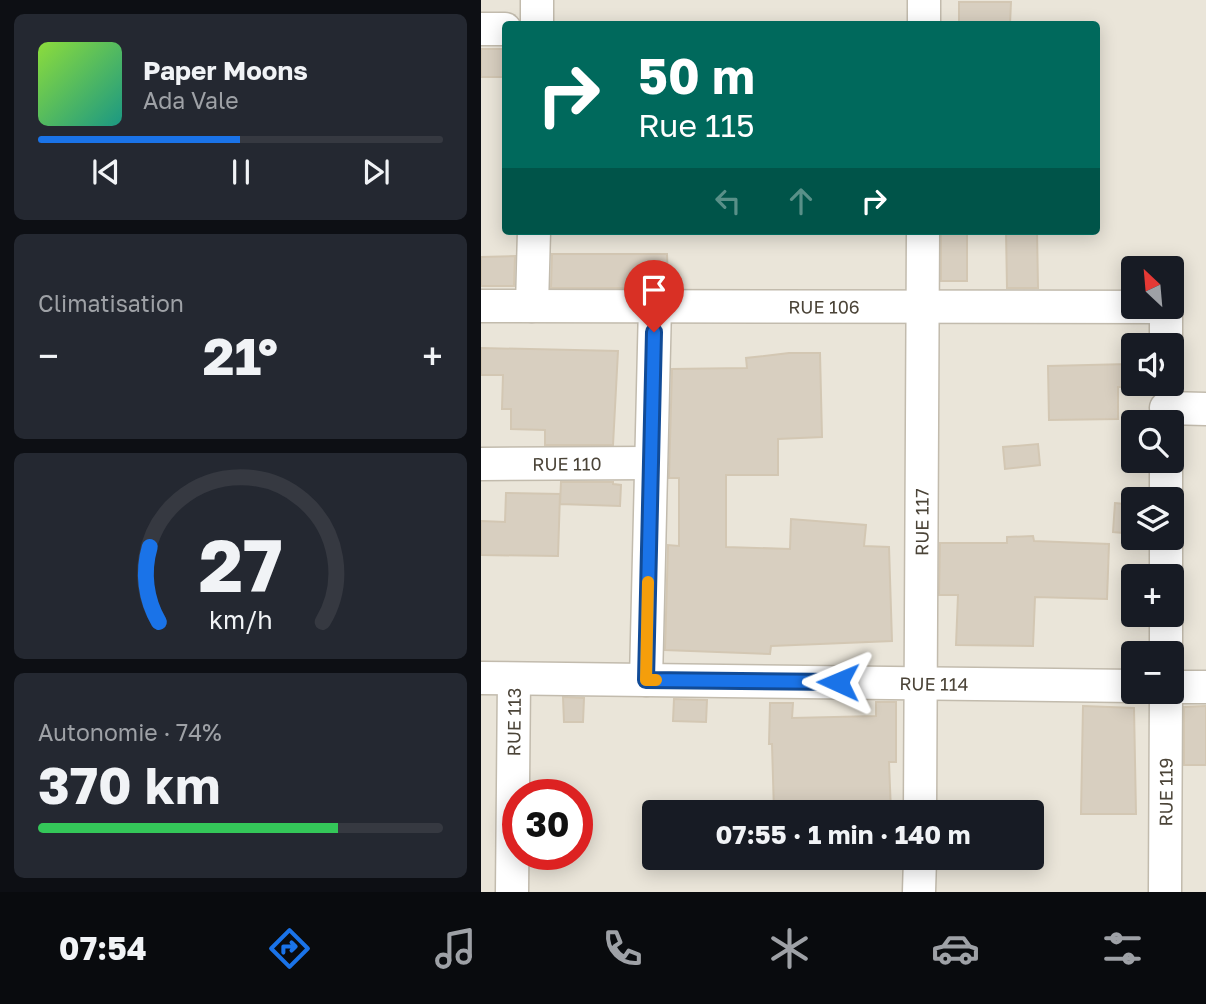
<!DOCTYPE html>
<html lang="fr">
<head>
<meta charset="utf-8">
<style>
	:root { --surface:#171b24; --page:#242831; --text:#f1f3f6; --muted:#9ea1a6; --line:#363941; --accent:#1a73e8 }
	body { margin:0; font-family:"Golos Text",sans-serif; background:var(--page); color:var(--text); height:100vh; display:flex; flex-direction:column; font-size:26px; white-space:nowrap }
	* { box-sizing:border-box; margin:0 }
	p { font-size:23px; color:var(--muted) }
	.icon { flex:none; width:38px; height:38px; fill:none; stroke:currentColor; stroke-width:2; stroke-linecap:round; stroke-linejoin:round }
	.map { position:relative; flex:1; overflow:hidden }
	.details { display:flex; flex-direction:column; gap:14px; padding:14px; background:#0d0f14; width:481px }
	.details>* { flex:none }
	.hud { position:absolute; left:21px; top:21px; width:598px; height:214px; border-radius:7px; box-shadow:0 4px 18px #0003; background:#00695c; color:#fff; overflow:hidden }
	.needle { width:46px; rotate:334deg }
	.controls { position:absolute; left:640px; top:256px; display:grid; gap:14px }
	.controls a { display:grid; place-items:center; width:63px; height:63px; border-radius:7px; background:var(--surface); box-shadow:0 4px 18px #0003; font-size:35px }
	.speed { position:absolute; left:21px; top:779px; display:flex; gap:14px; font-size:35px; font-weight:700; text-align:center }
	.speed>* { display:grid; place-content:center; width:91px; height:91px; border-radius:50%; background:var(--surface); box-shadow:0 4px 18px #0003; line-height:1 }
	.speed .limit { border:10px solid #d22; background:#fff; color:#111 }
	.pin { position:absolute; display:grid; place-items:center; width:60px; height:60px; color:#fff; margin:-72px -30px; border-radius:50% 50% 50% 0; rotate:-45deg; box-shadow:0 0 7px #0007 }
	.pin .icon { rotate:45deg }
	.me { position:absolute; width:77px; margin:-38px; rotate:271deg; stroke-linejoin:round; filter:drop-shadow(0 0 5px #0008) }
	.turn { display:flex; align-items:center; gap:24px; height:147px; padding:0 21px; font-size:32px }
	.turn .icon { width:91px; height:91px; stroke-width:2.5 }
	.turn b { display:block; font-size:49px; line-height:60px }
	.lanes { display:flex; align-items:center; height:66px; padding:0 21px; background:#0003; justify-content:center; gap:35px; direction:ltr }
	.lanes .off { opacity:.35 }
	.big { font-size:52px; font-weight:700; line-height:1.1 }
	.details .card { flex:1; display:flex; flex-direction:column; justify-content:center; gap:10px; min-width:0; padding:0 24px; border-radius:10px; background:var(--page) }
	.details .dial { align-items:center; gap:0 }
	.dial svg { height:182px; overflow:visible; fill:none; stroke:var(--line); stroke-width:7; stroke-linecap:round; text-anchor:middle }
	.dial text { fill:var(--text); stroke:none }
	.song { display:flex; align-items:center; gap:21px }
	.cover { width:84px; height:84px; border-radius:10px; background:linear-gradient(135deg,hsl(90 70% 55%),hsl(170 70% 35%)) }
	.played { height:7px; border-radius:4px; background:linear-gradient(90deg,var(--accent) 50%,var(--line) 50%) }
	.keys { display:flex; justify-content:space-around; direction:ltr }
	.heat { display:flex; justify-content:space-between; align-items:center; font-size:38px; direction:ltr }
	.charge { height:10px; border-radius:5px; background:linear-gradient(90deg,#34c759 74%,var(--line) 0) }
	.trip { position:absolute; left:161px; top:800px; width:402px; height:70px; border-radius:7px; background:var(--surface); box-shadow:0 4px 18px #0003; font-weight:700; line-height:70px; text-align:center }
	.tab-bar { display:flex; height:112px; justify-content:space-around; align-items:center; background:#090b0e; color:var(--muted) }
	.tab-bar .icon { width:49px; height:49px }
	.tab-bar .on { color:var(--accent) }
	.tab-bar b { font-size:32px; color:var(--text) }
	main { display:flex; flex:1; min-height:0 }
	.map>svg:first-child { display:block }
	.residential { fill:#eae5d9; fill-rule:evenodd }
	.building { fill:#d8cfc0; stroke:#d3c7b3; stroke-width:2 }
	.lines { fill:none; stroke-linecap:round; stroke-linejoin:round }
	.minor-casing { stroke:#c2bbad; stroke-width:35 }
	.minor { stroke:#fff; stroke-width:32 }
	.route-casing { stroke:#114b97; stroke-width:18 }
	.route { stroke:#1a73e8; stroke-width:12 }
	.slow { stroke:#f59e0b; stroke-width:12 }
	.labels { text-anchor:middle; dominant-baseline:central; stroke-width:6; stroke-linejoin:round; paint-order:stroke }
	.street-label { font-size:18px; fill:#4b4438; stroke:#fff }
</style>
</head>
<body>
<main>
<section class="details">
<div class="card">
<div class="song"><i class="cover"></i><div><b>Paper Moons</b><p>Ada Vale</p></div></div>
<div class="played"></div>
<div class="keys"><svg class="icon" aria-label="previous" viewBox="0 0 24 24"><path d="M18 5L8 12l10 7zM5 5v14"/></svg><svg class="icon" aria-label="pause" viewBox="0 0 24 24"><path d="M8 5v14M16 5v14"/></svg><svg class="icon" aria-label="next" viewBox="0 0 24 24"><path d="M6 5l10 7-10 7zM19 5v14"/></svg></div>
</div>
<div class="card"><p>Climatisation</p>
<div class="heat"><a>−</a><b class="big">21°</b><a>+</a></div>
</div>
<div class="card dial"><svg viewBox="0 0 100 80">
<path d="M14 69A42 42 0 1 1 86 69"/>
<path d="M14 69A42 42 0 0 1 10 36" stroke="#1a73e8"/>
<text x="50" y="56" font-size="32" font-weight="700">27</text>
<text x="50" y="72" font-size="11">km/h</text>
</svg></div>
<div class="card"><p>Autonomie · 74%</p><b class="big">370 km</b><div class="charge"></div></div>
</section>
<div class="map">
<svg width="725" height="892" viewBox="0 0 725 892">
	<rect width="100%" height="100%" fill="#f6f3eb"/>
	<path class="residential" d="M 0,0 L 725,0 L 725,892 L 0,892 ZM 24,24 L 616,24 L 616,231 L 24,231 ZM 653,268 L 691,268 L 691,306 L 653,306 ZM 653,345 L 691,345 L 691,383 L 653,383 ZM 653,422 L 691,422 L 691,460 L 653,460 ZM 653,499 L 691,499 L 691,537 L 653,537 ZM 653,576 L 691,576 L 691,614 L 653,614 ZM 653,653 L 691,653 L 691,691 L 653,691 ZM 37,794 L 96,794 L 96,854 L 37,854 ZM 173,812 L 551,812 L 551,858 L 173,858 Z"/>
	<path class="building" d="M 478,2 L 530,2 L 529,24 L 478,24 Z
		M 0,49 L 24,49 L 24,77 L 0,77 Z
		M 460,231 L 486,231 L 486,281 L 460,281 Z
		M 525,231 L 556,231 L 557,288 L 526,288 Z
		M 71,254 L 186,254 L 187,284 L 154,285 L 154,288 L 70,288 Z
		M 34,256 L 33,286 L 0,286 L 0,257 Z
		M 648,338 L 667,338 L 667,345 L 653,345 L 653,383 L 675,383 L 675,387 L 637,387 L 637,419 L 568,420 L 567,366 L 648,364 Z
		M 0,348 L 137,351 L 132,445 L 64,445 L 64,430 L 30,429 L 30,409 L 21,409 L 22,375 L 0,375 Z
		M 308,353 L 339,353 L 341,437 L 297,439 L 297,475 L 245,475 L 245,547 L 309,549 L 310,519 L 385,525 L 383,546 L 408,547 L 411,641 L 290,646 L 289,654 L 184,650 L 187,545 L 198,546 L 198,478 L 188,478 L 191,369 L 266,368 L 265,358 Z
		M 557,444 L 559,465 L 524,469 L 522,447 Z
		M 80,482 L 132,482 L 132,484 L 140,485 L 139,506 L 79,504 Z
		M 25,493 L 79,494 L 77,556 L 0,555 L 0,521 L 24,522 Z
		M 634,503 L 653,505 L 653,534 L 632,532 Z
		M 552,536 L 553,541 L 628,544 L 626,599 L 554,597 L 552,646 L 475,645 L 477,595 L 458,595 L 459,543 L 526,543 L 526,537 Z
		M 82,697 L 103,698 L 102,722 L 83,722 Z
		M 193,699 L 226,700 L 225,722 L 192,721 Z
		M 395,702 L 415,702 L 415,762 L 408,762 L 410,812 L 293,812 L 291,744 L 288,744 L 289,703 L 312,703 L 311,718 L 395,716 Z
		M 602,706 L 653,708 L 655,814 L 600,814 Z
		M 725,706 L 725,765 L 703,765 L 703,707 Z"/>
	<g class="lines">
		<defs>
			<g id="minor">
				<path d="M 56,0 L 56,24"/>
				<path d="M 443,24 L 443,0"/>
				<path d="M 0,29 L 24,29"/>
				<path id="s1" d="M 0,306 L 685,307 L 685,345"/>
				<path d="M 51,306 L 53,231"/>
				<path d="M 685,408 L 725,409"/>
				<path id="s2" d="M 0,464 L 170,463"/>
				<path d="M 685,499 L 685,460"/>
				<path d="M 685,576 L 685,537"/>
				<path d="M 685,653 L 685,614"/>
				<path id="s3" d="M 0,678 L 653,686"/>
				<path d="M 165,680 L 174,306"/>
				<path d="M 691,687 L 725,687"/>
				<path id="s4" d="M 439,812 L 442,231"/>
				<path id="s5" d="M 31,892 L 33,679"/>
				<path d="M 438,892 L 439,858"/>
				<path id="s6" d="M 684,892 L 685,691"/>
			</g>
		</defs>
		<use href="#minor" class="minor-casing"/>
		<use href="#minor" class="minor"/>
	</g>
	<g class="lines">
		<defs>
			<path id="route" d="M 173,332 L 165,680 L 357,682"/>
		</defs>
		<use href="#route" class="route-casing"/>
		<use href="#route" class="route"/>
		<path class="slow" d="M 167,582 L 165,680 L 175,680"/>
	</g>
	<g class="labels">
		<g class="street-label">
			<text stroke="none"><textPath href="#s1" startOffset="343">RUE 106</textPath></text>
			<text stroke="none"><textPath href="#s2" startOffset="86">RUE 110</textPath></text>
			<text stroke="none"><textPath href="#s4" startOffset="290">RUE 117</textPath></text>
			<text stroke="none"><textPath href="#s3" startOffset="453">RUE 114</textPath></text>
			<text stroke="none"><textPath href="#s5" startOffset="170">RUE 113</textPath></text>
			<text stroke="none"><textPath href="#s6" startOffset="100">RUE 119</textPath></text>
		</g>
	</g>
</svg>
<div class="controls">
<a><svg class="needle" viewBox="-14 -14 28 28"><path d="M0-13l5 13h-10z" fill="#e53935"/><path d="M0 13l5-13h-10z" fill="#9ea1a6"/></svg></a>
<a><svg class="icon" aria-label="sound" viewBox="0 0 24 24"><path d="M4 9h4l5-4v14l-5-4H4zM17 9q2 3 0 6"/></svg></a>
<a><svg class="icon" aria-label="search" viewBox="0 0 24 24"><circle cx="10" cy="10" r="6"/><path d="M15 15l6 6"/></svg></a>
<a><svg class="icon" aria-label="layers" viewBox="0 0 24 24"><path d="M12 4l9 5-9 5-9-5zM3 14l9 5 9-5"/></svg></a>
<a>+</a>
<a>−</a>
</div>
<div class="speed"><div class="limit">30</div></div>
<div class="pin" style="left:173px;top:332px;background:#d93025"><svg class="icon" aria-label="arrive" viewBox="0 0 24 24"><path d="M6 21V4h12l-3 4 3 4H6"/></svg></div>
<svg class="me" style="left:357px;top:682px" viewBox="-20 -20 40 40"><path d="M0-17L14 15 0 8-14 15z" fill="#1a73e8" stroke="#fff" stroke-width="4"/></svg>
<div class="trip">07:55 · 1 min · 140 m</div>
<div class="hud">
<div class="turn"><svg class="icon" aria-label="right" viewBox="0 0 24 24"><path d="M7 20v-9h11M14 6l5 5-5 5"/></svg><div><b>50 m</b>Rue 115</div></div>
<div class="lanes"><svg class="icon off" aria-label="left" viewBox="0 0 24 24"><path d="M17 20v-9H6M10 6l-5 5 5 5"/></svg><svg class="icon off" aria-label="ahead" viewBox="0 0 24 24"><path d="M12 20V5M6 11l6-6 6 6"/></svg><svg class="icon" aria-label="right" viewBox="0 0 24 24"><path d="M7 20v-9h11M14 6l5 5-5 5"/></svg></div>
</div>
</div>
</main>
<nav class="tab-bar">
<b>07:54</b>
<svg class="icon on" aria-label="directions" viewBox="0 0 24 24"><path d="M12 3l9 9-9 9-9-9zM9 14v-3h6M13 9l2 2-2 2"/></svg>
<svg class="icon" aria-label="music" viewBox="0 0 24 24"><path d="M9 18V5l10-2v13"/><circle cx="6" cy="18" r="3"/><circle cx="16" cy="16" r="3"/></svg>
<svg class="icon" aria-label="phone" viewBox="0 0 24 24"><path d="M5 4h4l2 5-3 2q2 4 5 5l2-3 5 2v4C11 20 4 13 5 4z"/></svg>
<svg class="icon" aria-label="climate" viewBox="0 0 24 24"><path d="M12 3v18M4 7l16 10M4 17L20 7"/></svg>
<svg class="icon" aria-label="car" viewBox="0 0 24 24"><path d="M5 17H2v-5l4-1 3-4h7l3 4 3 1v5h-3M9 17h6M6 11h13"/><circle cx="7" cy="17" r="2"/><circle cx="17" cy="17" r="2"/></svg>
<svg class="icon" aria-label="filters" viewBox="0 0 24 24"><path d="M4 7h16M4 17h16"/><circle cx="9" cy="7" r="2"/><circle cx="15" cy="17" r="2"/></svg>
</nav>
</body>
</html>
